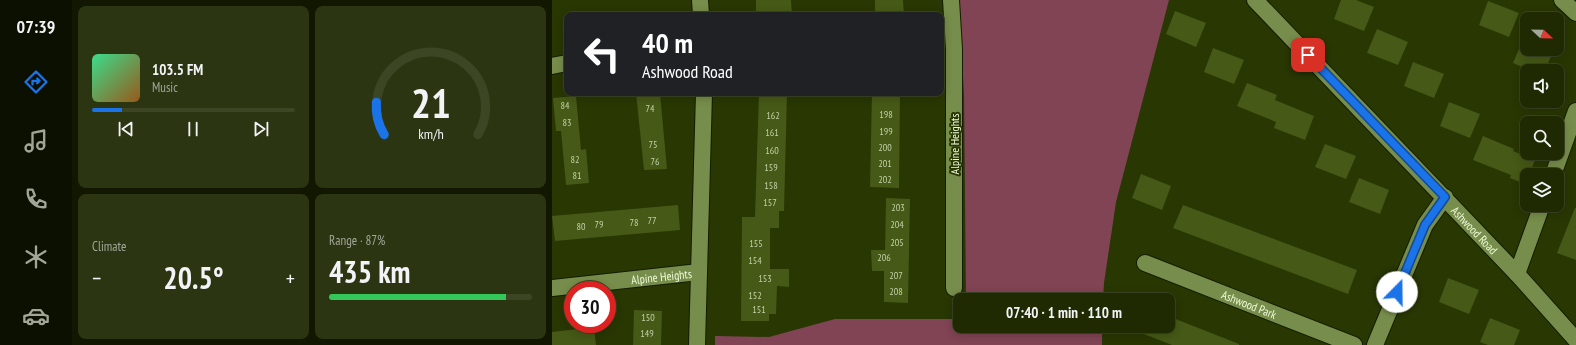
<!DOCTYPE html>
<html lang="en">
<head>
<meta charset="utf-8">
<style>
	:root { --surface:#1f2902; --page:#2c3511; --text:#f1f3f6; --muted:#a1a699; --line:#3c4524; --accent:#1a73e8 }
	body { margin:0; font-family:"PT Sans Narrow",sans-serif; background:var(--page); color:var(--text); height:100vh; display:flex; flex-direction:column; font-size:15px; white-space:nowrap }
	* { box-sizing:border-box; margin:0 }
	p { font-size:13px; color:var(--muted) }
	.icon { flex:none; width:22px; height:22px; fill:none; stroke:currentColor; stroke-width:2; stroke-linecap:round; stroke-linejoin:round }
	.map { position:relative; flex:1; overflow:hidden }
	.panel { display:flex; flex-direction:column; gap:6px; padding:6px; background:#111701; width:480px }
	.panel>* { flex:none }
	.hud { position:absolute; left:12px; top:12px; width:380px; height:84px; border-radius:8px; box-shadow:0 2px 10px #0003,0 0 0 1px var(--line); background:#202124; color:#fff; overflow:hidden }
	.needle { width:26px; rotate:112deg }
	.fabs { position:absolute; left:968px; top:12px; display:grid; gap:8px }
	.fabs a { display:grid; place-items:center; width:44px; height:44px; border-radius:8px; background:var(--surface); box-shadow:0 2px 10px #0003,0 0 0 1px var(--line); font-size:20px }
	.speed { position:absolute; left:12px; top:281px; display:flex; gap:8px; font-size:20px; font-weight:700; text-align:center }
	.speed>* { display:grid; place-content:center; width:52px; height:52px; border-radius:50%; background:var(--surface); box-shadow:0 2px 10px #0003,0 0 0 1px var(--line); line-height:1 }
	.speed .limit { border:6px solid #d22; background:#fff; color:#111 }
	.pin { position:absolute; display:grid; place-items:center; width:34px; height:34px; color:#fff; margin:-17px; border-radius:8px; box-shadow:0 2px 6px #0006 }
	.me { position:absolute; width:44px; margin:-22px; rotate:22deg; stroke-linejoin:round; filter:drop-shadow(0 0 3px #0008) }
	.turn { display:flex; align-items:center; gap:14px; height:84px; padding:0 12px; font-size:18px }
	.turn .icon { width:52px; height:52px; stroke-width:2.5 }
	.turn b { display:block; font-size:28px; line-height:34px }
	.big { font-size:30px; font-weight:600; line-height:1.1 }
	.panel .tile { flex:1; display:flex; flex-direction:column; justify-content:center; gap:6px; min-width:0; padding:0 14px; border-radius:8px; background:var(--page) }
	.panel .dial { align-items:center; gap:0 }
	.dial svg { height:104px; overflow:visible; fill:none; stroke:var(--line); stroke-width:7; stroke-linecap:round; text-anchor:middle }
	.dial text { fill:var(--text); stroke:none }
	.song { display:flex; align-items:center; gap:12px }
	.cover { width:48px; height:48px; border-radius:6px; background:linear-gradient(135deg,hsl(150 70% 55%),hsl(30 70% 35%)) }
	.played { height:4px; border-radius:2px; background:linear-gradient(90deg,var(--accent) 15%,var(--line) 15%) }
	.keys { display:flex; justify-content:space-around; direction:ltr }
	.heat { display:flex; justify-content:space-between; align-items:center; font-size:22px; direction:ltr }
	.charge { height:6px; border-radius:3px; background:linear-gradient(90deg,#34c759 87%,var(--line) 0) }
	.panel .tiles { flex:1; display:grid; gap:6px; grid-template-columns:repeat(2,1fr) }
	.trip { position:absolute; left:401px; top:293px; width:222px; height:40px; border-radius:8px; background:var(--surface); box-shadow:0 2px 10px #0003,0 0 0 1px var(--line); font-weight:600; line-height:40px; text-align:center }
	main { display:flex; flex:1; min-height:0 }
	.tab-bar { display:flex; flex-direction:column; width:72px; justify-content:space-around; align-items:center; background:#0c1001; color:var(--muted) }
	.tab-bar .icon { width:28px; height:28px }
	.tab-bar .selected { color:var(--accent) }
	.tab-bar b { font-size:18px; color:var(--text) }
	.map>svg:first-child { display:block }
	.green { fill:#804454 }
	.building { fill:#465916 }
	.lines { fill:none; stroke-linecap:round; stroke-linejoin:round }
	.street-casing { stroke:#141d00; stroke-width:18 }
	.street { stroke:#778d4b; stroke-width:16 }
	.route-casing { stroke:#114b97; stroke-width:10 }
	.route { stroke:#1a73e8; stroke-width:7 }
	.labels { text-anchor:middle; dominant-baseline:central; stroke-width:4; stroke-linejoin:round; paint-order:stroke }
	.number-label { font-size:10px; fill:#c3d2a8 }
	.street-label { font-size:12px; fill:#edfad8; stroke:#293703 }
</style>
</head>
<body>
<main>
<nav class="tab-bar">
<b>07:39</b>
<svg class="icon selected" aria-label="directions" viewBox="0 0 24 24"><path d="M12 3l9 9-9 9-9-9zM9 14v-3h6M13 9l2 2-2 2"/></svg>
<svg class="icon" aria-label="music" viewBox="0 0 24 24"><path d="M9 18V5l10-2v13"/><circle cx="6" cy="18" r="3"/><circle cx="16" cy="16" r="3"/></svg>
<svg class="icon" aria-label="phone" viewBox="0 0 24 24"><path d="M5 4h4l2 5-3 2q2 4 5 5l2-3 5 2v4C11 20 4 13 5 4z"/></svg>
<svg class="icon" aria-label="climate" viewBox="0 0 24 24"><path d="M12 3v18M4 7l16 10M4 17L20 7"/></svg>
<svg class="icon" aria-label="car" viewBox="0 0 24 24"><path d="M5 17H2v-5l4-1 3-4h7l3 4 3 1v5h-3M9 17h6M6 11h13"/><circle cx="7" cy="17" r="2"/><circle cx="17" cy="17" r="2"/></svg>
</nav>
<section class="panel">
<div class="tiles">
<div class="tile">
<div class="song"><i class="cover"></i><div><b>103.5 FM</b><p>Music</p></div></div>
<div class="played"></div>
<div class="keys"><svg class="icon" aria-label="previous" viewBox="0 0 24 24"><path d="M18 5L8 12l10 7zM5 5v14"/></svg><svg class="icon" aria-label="pause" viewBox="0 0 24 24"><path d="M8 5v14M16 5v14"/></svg><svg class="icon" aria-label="next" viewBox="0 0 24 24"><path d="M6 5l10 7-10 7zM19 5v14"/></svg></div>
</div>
<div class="tile dial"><svg viewBox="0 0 100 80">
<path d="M14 69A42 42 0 1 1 86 69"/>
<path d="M14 69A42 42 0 0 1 8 44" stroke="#1a73e8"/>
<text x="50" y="56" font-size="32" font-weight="700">21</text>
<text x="50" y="72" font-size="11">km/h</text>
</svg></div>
<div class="tile"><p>Climate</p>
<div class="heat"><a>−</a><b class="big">20.5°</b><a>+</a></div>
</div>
<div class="tile"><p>Range · 87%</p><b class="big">435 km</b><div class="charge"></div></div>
</div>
</section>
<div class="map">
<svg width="1024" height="345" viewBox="0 0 1024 345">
	<rect width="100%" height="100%" fill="#293703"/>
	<path class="green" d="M 407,0 L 617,0 L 564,202 L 552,283 L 551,300 L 414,300 L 412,96 Z
		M 283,319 L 408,319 L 408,326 L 550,326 L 550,345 L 163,345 L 163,336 L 217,337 Z"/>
	<path class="building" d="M 204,0 L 239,0 L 240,15 L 204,15 Z
		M 323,0 L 351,0 L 352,15 L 323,15 Z
		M 789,0 L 804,0 L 822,7 L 812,31 L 782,19 Z
		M 936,1 L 967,13 L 957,37 L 927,25 Z
		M 623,11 L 654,23 L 644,47 L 614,34 Z
		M 825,29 L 856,42 L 846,65 L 815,53 Z
		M 661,48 L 692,60 L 682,84 L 652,72 Z
		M 967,49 L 1002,49 L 993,71 L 980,71 L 961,63 Z
		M 861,62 L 892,74 L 882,98 L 852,86 Z
		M 695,83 L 725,95 L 723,100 L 762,116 L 753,140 L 722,128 L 724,122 L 685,106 Z
		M 84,93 L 108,93 L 115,169 L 92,170 Z
		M 207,93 L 235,93 L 232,211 L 227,211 L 227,228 L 218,228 L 218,269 L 237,269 L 237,287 L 225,286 L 224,314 L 217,314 L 217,321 L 189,321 L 190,217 L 203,217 Z
		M 320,93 L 348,93 L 347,188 L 318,187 Z
		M 24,96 L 29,150 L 34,149 L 37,183 L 14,185 L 9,131 L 4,131 L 1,98 Z
		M 897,102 L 928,114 L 918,138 L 888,126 Z
		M 931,136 L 962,149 L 961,151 L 983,160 L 977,175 L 975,175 L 973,184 L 958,178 L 959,175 L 921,160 Z
		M 773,144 L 804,156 L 794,179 L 763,167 Z
		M 589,174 L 619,186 L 610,210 L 580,198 Z
		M 807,178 L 837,190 L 828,214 L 797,202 Z
		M 334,198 L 358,199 L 356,303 L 332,302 L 332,271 L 320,271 L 319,250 L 333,250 Z
		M 126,205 L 128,230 L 3,241 L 0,216 Z
		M 631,205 L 805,270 L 796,294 L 621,228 Z
		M 1023,208 L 1024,208 L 1024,260 L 1005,253 Z
		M 896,278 L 927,290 L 917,314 L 887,302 Z
		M 82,310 L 110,311 L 109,345 L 81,345 Z
		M 616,316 L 687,344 L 687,345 L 620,345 L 574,327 L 616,326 Z
		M 938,318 L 968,330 L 962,345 L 936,345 L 928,342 Z
		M 42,327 L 44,345 L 0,345 L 0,332 Z"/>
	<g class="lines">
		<defs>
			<g id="street">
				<path d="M 148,0 L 149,15"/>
				<path d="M 399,0 L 402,49 L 402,288"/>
				<path id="s1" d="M 703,0 L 965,274 L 1024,340"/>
				<path d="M 1010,0 L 1024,13"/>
				<path d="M 0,66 L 15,63"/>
				<path d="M 1001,175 L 1024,111"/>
				<path id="s2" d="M 593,263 L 802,345"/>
				<path d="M 965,274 L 990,205"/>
				<path id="s3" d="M 0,288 L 147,272"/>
				<path d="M 145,345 L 152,93"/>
				<path d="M 823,345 L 873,225 L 893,197"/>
			</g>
		</defs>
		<use href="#street" class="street-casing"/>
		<use href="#street" class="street"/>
	</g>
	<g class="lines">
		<defs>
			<path id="route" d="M 756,55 L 893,197 L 873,225 L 845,292"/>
		</defs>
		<use href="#route" class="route-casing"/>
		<use href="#route" class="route"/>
	</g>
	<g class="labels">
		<g class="number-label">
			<text x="13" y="105">84</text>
			<text x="98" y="108">74</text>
			<text x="334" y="114">198</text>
			<text x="221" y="115">162</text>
			<text x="15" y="122">83</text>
			<text x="334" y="131">199</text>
			<text x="220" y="132">161</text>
			<text x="101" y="144">75</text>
			<text x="333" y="147">200</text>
			<text x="220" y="150">160</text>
			<text x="23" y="159">82</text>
			<text x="103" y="161">76</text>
			<text x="333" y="163">201</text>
			<text x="219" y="167">159</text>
			<text x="25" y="175">81</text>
			<text x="333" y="179">202</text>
			<text x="219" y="185">158</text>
			<text x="218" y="202">157</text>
			<text x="346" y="207">203</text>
			<text x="100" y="220">77</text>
			<text x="82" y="222">78</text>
			<text x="47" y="224">79</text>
			<text x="345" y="224">204</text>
			<text x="29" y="226">80</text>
			<text x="345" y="242">205</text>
			<text x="204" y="243">155</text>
			<text x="332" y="257">206</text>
			<text x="203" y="260">154</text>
			<text x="344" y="275">207</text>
			<text x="213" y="278">153</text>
			<text x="344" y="291">208</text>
			<text x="203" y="295">152</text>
			<text x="207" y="309">151</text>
			<text x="96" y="317">150</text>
			<text x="95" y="333">149</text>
		</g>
		<g class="street-label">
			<text transform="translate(402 144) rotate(-90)">Alpine Heights</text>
			<text stroke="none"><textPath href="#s1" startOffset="318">Ashwood Road</textPath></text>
			<text stroke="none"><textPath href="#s3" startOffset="110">Alpine Heights</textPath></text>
			<text stroke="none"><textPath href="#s2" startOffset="112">Ashwood Park</textPath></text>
		</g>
	</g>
</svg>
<div class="fabs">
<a><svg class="needle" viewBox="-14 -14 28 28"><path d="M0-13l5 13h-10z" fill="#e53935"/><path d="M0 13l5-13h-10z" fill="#a1a699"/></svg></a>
<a><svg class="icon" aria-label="sound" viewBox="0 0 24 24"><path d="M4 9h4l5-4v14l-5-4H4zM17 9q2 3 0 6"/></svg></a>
<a><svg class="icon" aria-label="search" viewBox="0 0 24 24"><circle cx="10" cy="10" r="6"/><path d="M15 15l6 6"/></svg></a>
<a><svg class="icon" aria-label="layers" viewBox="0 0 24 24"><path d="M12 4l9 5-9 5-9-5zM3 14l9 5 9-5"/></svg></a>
</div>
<div class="speed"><div class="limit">30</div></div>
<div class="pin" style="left:756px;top:55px;background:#d93025"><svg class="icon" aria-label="arrive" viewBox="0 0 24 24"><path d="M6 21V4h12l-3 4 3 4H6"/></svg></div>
<svg class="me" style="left:845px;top:292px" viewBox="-20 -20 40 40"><circle r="19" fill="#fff"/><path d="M0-13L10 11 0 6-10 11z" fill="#1a73e8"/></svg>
<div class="trip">07:40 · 1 min · 110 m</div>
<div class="hud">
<div class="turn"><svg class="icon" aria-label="left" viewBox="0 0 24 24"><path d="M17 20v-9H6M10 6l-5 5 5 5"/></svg><div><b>40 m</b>Ashwood Road</div></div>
</div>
</div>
</main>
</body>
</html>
